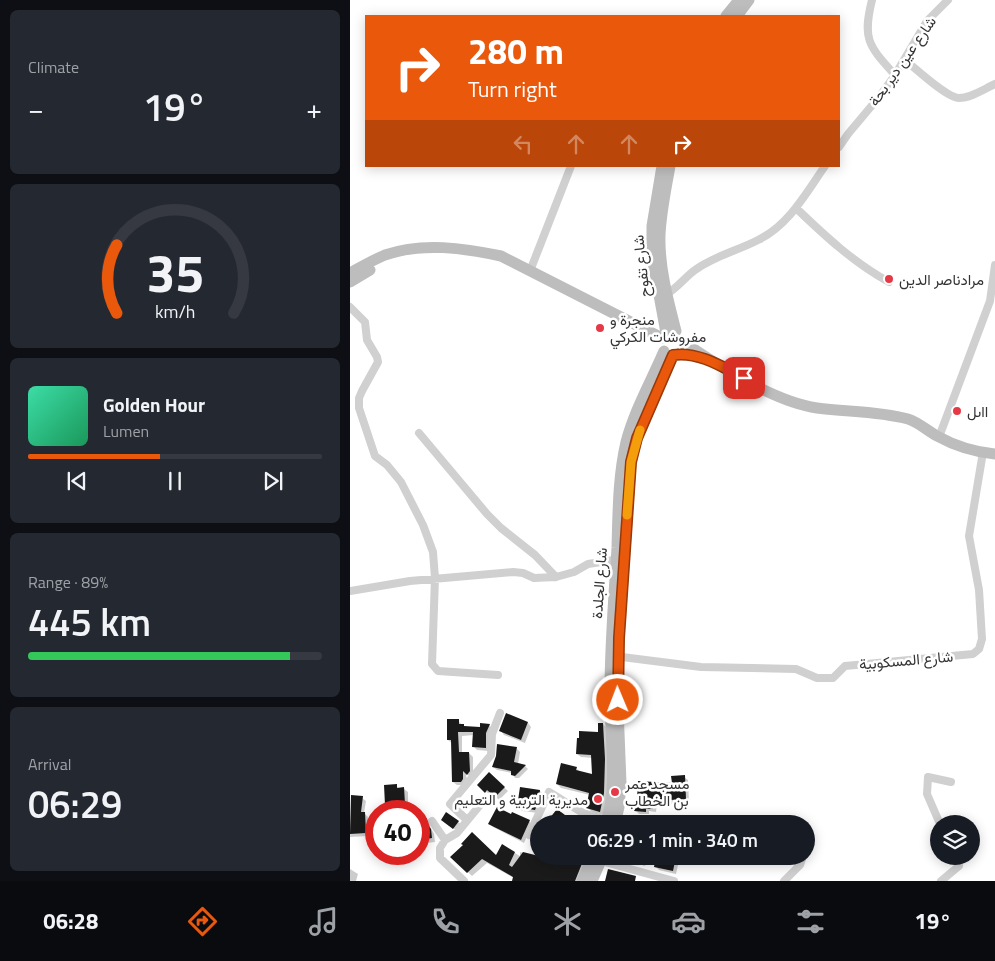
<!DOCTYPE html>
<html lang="en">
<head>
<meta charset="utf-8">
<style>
	:root { --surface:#171b24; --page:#242831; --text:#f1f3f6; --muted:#9ea1a6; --line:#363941; --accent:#ea580c }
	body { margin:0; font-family:"Titillium Web",Vazirmatn,sans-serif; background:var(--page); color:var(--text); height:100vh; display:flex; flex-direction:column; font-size:19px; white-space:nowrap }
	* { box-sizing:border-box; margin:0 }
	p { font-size:16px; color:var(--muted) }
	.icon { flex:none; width:28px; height:28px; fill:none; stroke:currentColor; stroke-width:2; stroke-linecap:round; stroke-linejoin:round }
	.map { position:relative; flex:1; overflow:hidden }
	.panel { display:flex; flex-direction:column; gap:10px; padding:10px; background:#0d0f14; width:350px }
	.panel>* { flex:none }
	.hud { position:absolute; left:15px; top:15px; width:475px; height:152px; border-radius:0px; box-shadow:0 2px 12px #0003; background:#ea580c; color:#fff; overflow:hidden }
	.controls { position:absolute; left:580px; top:815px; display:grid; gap:10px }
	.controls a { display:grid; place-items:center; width:50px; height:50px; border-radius:50%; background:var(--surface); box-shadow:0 2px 12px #0003; font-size:25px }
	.speed { position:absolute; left:15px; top:800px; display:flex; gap:10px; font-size:25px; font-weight:700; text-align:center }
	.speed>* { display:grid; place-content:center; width:65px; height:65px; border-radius:50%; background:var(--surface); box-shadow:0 2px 12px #0003; line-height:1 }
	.speed .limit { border:8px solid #d22; background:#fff; color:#111 }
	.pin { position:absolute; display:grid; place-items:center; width:42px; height:42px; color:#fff; margin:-21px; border-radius:10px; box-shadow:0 2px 8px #0006 }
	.me { position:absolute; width:55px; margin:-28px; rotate:359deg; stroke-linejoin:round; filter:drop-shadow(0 0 4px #0008) }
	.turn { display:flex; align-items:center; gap:18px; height:105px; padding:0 20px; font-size:22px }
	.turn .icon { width:65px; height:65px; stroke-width:2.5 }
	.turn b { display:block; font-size:35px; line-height:42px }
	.lanes { display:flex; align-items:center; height:48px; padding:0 20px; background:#0003; justify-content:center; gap:25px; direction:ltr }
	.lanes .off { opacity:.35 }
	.big { font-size:38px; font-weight:600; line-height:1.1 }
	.panel .tile { flex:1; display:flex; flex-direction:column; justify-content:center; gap:8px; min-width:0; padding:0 18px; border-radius:8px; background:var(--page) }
	.panel .dial { align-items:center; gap:0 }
	.dial svg { height:130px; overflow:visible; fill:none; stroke:var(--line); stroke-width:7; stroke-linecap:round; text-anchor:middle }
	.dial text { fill:var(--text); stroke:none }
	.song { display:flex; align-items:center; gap:15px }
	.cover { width:60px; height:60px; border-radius:8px; background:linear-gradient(135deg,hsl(160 70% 55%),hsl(150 70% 35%)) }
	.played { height:5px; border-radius:2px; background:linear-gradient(90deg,var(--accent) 45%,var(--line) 45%) }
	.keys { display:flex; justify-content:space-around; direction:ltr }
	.heat { display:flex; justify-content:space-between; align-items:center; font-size:28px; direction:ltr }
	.charge { height:8px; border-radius:4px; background:linear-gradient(90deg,#34c759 89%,var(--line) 0) }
	.trip { position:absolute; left:180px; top:815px; width:285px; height:50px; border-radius:25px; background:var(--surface); box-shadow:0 2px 12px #0003; font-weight:600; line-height:50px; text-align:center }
	.tab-bar { display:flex; height:80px; justify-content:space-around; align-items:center; background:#090b0e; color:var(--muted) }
	.tab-bar .icon { width:35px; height:35px }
	.tab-bar .current { color:var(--accent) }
	.tab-bar b { font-size:22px; color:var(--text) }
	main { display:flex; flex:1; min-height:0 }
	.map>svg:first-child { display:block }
	.shadow { fill:#0003 }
	.building { fill:#1a1a1a }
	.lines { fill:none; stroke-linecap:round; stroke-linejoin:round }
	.street { stroke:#d0d0d0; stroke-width:8 }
	.secondary { stroke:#bdbdbd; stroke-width:11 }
	.route-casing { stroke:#983908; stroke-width:12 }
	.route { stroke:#ea580c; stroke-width:9 }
	.slow { stroke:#f59e0b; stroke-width:9 }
	.poi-dot { fill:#e63946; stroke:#fff; stroke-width:2 }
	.labels { text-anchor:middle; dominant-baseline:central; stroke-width:5; stroke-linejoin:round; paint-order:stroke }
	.street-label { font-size:15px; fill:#333; stroke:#fff }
	.poi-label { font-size:15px; fill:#333; stroke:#fff; text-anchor:start }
</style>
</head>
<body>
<main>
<section class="panel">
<div class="tile"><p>Climate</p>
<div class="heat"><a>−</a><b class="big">19°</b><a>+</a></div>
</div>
<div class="tile dial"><svg viewBox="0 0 100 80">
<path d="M14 69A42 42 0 1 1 86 69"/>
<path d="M14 69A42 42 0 0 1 14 27" stroke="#ea580c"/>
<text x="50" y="56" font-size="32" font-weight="700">35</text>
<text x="50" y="72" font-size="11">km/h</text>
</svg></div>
<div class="tile">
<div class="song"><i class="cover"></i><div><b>Golden Hour</b><p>Lumen</p></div></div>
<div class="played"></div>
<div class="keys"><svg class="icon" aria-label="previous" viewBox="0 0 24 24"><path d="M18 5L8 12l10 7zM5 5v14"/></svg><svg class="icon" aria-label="pause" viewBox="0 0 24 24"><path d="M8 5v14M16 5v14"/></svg><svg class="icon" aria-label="next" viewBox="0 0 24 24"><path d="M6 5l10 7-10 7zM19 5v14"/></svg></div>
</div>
<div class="tile"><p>Range · 89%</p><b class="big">445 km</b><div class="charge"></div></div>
<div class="tile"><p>Arrival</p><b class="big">06:29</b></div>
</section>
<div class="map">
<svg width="645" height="881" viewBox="0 0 645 881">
	<rect width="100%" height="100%" fill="#fff"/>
	<path class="shadow" d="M 108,721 L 116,728 L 131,728 L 139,725 L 143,729 L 139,751 L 127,750 L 123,746 L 124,735 L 112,736 L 112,754 L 119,753 L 123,757 L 123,776 L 121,778 L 116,773 L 117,783 L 115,785 L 107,785 L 103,782 L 103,744 L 98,740 Z
		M 178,723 L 181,727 L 175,743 L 154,735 L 151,731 Z
		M 253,724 L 257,728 L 258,781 L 254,815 L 242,812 L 238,808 L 240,795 L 211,788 L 207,784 L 226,768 L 230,772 L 244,775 L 243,758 L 231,757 L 227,754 L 249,733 Z
		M 166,748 L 170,752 L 168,764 L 175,766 L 178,769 L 169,778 L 165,778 L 162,773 L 147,770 L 143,767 Z
		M 139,774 L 158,791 L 149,800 L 142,793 L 140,795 L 129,785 Z
		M 334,777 L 338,780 L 339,802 L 323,804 L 307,803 L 306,812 L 299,811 L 299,814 L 289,814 L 285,810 Z
		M 46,786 L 50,789 L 54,789 L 58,792 L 58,807 L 40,808 L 36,805 Z
		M 190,791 L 194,795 L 188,813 L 172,811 L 169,807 Z
		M 2,796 L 12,798 L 16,801 L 14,813 L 18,817 L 19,836 L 0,837 Z
		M 96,814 L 111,824 L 106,830 L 95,822 Z
		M 162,816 L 179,821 L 182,825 L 174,843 L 143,827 L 140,824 Z
		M 69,820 L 77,820 L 80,823 L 80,827 L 84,834 L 85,842 L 69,844 Z
		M 153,846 L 170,856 L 170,852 L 205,862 L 232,861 L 236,865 L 231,881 L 163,881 L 164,878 L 137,863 L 122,876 L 102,857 L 146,857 Z
		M 36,854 L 58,854 L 58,857 L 40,858 Z
		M 273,856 L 298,856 L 295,866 L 276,860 Z
		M 307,856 L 330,856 L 326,874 L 309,870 L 305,866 Z
		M 0,869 L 8,874 L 6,881 L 0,881 Z"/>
	<path class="building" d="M 156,713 L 178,722 L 171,740 L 149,731 Z
		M 97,719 L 109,719 L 109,724 L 114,724 L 114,726 L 130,727 L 130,723 L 140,724 L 136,733 L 136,748 L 122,747 L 123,732 L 108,732 L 109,752 L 119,752 L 120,771 L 117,775 L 113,771 L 113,779 L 111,782 L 102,782 L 101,740 L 97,740 Z
		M 248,723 L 253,723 L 255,759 L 254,793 L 250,812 L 236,808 L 239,793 L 206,784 L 211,763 L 227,767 L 226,770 L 242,774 L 241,755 L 226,754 L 227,738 L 229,738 L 229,731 L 248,732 Z
		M 147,744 L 167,747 L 164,762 L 176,765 L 165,776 L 161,775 L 161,771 L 142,767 L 146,756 Z
		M 139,772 L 155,787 L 145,797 L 137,790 L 135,793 L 127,785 Z
		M 335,775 L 336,799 L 320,800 L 320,801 L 304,800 L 303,809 L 296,809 L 296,812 L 284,811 L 285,799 L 287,799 L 288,781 L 322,783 L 321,776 Z
		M 47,784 L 47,788 L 54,787 L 55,804 L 35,805 L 34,785 Z
		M 170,787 L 190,790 L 189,800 L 185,810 L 167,807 Z
		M 1,795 L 13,796 L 11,812 L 15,812 L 16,833 L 0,834 Z
		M 147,807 L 161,814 L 162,812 L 180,820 L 171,840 L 138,824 Z
		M 207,809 L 227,824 L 195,824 Z
		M 96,812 L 109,821 L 103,829 L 91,820 Z
		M 77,818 L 76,822 L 81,829 L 82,838 L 69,840 L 69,819 Z
		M 122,832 L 146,855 L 152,844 L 165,852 L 159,865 L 162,867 L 173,852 L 189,856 L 235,856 L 225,881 L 162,881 L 163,877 L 132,859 L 117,873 L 100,857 L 113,845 L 111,844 Z
		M 306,856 L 326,856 L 323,871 L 304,867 Z
		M 258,869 L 286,876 L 285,881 L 255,881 Z"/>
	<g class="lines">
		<path class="street" d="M 522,0 C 512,40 519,46 545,75
			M 555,60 C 565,68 597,98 609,98 C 621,98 634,89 645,84
			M 489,147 L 498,134 L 529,97 L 545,75 L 577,21 L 598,0
			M 446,208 C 474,235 504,263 539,282
			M 180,271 L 221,166
			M 315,295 C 327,289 335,277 345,270 C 364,256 387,251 408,240 C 439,225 456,193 475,166
			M 0,307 L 15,322 L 17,340 L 27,357 L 28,362 L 12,391 L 9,398 L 9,408 L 25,456 L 37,465 L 51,482 L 73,525 L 83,552 L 85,578 L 82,664 L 88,671 L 148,675
			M 69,433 L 137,514 L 151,528 L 185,555 L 206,577
			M 589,437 L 640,301 L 645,265
			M 0,591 L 60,581 L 163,572 L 173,573 L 184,578 L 206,577 L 224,572 L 238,564 L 270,559
			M 264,656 L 351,667 L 446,669 L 467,678 L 483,678 L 495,666 L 623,654 L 629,649 L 632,639 L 629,590 L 619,536 L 633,452
			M 117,820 L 100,804 L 141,755 L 142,734 L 150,713
			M 82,821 L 95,840 L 90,848 L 90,858 L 114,881
			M 590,824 L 577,794 L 578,777 L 601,782
			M 179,835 L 199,792 L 233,813 L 257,820
			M 95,840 L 107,833 L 135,799
			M 251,861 L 324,881
			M 434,881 L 450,865 L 453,856
			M 591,881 L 609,866 L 608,856"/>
		<path class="secondary" d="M 376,16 L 389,0
			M 387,16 L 399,0
			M 312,166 L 302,226 L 302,257 L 316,333
			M 320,166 C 316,189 311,212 310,235 C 309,267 318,300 326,331
			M 0,273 C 11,267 23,260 35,255 C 72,242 114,248 151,256 L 312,338
			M 0,282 L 20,270
			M 335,343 C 370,367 425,402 467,408 C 498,412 528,411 558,419 C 568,422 578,431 587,436 C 605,446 625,452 645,454
			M 330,353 L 352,358
			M 255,824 C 269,789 259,730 260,692 C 260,644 264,596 267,548 C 268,513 268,476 276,442 C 284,411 301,381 314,351
			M 265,824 L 269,807 L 271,783 L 267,682 L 269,638 L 281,462 C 289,424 307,390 323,355
			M 232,881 L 243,856
			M 242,881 L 253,856"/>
	</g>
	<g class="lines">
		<defs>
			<path id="route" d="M 268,700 L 269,638 L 281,462 L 287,438 L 323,355 C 348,351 373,367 394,378"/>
		</defs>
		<use href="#route" class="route-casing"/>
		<use href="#route" class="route"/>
		<path class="slow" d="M 277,515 L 281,462 L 290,430"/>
	</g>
	<g class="poi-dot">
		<circle cx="539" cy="279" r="5"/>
		<circle cx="250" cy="328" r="5"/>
		<circle cx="607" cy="411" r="5"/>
		<circle cx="265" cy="792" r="5"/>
		<circle cx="248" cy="799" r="5"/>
	</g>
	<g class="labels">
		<g class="street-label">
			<text transform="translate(552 61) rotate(-55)">شارع عين دير بحة</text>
			<text transform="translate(291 266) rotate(-96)">شارع تفوح</text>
			<text transform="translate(249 583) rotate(-86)">شارع الجلدة</text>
			<text transform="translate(556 660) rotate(-5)">شارع المسكوبية</text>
		</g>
		<g class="poi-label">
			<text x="549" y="279">مرادناصر الدين</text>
			<text x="260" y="319">منجرة و<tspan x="260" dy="17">مفروشات الكركي</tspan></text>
			<text x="617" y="411">ااىل</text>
			<text x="275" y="783">مسجد عمر<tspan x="275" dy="17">بن الخطاب</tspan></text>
			<text x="238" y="799" text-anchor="end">مديرية التربية و التعليم</text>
		</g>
	</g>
</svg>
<div class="controls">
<a><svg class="icon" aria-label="layers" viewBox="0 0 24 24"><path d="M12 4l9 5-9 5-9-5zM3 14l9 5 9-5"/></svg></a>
</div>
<div class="speed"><div class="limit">40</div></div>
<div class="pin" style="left:394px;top:378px;background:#d93025"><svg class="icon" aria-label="arrive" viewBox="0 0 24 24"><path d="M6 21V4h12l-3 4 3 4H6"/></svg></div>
<svg class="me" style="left:268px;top:700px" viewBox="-20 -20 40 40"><circle r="17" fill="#ea580c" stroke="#fff" stroke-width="3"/><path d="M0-11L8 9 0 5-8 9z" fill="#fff"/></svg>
<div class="trip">06:29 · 1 min · 340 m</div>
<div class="hud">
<div class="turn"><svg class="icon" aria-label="right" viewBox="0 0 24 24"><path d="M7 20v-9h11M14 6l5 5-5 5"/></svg><div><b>280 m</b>Turn right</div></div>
<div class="lanes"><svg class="icon off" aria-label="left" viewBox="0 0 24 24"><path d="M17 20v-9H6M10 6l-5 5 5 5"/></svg><svg class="icon off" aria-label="ahead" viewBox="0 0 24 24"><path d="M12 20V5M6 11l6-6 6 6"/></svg><svg class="icon off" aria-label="ahead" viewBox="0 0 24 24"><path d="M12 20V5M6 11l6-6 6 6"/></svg><svg class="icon" aria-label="right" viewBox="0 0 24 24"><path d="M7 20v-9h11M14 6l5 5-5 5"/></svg></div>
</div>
</div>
</main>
<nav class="tab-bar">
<b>06:28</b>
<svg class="icon current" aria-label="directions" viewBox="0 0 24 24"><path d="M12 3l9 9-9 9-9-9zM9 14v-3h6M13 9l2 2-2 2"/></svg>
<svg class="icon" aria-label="music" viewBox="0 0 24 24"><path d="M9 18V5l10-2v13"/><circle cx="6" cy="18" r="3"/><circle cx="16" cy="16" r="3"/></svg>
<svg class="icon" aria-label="phone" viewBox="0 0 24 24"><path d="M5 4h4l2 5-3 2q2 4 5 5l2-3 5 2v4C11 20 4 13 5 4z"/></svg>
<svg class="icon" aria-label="climate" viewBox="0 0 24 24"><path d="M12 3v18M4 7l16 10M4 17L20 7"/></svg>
<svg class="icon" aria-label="car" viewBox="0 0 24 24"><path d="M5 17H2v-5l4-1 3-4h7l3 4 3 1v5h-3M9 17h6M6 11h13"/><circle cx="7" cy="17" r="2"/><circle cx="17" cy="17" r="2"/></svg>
<svg class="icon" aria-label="filters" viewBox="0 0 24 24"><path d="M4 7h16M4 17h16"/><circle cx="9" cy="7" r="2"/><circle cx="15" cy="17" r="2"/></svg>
<b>19°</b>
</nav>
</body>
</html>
